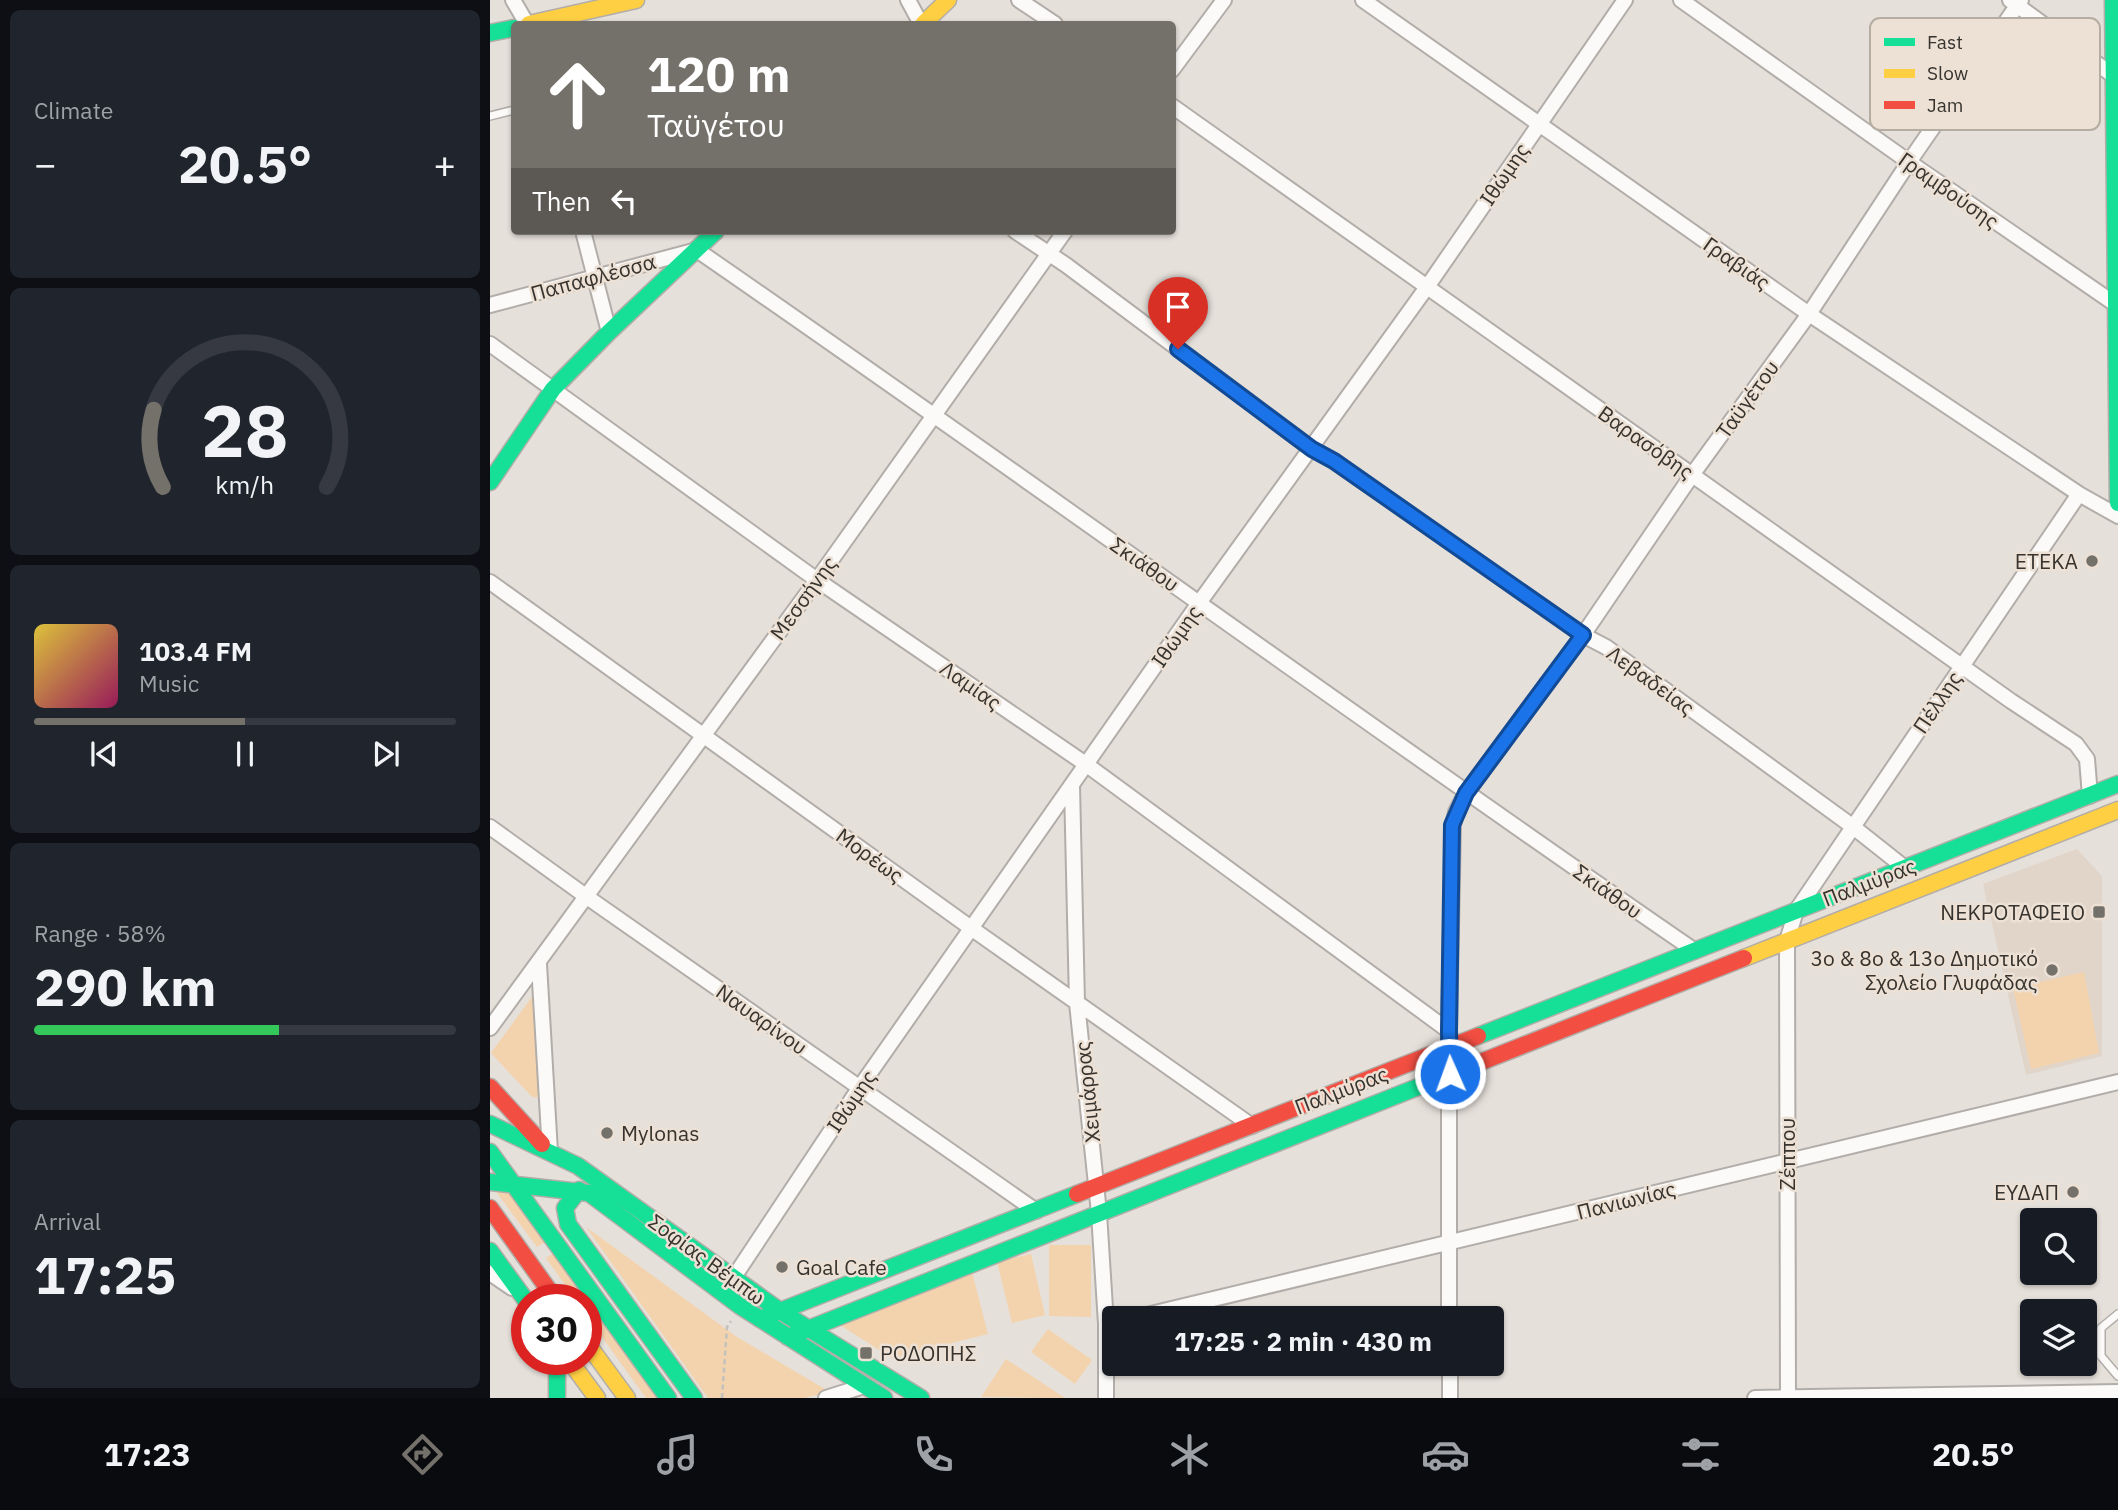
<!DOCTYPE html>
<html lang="en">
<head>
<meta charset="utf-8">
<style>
	:root { --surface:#171b24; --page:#20242c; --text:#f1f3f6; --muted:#9ea1a6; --line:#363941; --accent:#74706a }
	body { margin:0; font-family:"IBM Plex Sans",sans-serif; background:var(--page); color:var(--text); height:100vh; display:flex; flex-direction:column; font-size:26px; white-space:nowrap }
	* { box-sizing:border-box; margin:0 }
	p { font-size:23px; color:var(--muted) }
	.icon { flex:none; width:38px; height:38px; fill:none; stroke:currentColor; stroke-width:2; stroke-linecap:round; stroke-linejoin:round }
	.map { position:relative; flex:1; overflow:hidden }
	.details { display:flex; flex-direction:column; gap:10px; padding:10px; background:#0d0f14; width:490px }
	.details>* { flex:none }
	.banner { position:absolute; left:21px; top:21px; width:665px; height:214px; border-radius:7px; box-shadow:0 2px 5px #0004; background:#74706a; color:#fff; overflow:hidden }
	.buttons { position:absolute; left:1530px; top:1208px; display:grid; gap:14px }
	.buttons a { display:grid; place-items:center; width:77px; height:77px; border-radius:7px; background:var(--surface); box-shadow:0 2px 5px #0004; font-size:35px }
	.speed { position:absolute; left:21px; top:1284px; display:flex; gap:14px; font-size:35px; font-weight:700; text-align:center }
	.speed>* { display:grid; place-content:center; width:91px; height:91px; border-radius:50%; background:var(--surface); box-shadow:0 2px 5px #0004; line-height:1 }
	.speed .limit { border:10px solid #d22; background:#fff; color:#111 }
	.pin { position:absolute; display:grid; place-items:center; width:60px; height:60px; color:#fff; margin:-72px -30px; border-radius:50% 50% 50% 0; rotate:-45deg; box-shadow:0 0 7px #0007 }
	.pin .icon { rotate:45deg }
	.me { position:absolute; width:77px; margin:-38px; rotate:358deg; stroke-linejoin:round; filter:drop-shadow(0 0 5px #0008) }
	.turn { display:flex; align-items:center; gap:24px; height:147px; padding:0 21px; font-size:32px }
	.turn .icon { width:91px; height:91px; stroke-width:2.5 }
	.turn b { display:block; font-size:49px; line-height:60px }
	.then { display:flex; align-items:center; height:66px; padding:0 21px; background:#0003; gap:14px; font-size:26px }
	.big { font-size:52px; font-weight:700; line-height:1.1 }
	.details .card { flex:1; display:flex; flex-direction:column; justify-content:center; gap:10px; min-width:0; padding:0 24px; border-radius:10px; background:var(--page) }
	.details .dial { align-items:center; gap:0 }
	.dial svg { height:182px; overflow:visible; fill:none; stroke:var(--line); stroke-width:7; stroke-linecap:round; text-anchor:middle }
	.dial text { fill:var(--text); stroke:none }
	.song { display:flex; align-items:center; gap:21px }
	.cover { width:84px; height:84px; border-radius:10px; background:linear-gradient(135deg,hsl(50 70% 55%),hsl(330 70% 35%)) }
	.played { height:7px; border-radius:4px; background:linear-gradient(90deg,var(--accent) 50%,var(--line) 50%) }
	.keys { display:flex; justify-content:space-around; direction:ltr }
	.heat { display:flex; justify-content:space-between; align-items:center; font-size:38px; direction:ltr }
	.charge { height:10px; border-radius:5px; background:linear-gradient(90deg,#34c759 58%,var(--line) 0) }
	.trip { position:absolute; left:612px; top:1306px; width:402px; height:70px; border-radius:7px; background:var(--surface); box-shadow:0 2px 5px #0004; font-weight:700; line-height:70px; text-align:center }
	.tabs { display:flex; height:112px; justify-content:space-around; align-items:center; background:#090b0e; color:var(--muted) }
	.tabs .icon { width:49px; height:49px }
	.tabs .on { color:var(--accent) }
	.tabs b { font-size:32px; color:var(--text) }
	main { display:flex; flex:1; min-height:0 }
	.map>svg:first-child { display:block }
	.built { fill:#e1d5c9 }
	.green { fill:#f3d3ad }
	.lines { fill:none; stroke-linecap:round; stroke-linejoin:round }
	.lane-casing { stroke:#b2ada8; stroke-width:10 }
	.street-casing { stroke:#b2ada8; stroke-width:18 }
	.fast-casing { stroke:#b2ada8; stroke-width:19 }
	.slow-casing { stroke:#b2ada8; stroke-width:19 }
	.jam-casing { stroke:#b2ada8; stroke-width:19 }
	.path { stroke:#c3c1be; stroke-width:2.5; stroke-dasharray:5 3.5; stroke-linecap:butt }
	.lane { stroke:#fbfaf9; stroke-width:7 }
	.street { stroke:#fbfaf9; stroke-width:14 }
	.fast { stroke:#16e098; stroke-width:16 }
	.slow { stroke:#ffcf43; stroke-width:16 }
	.jam { stroke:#f24e42; stroke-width:16 }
	.route-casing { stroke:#114b97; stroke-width:18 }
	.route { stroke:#1a73e8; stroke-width:12 }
	.poi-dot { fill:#74706a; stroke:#ece1d4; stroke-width:2.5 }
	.labels { text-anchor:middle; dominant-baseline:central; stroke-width:5; stroke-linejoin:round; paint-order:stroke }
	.street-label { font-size:21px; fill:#37332e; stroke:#ece1d4 }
	.poi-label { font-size:21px; fill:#37332e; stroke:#ece1d4; text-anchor:end }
	.key { fill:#ece1d4; stroke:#b6ada2; stroke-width:2 }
	.key-label { font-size:19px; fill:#37332e }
</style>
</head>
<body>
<main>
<section class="details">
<div class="card"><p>Climate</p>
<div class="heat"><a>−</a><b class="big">20.5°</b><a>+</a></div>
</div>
<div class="card dial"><svg viewBox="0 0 100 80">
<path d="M14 69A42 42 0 1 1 86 69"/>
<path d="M14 69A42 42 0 0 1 10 35" stroke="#74706a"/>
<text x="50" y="56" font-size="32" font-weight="700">28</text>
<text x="50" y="72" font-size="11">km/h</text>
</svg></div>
<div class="card">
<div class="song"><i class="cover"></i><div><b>103.4 FM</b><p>Music</p></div></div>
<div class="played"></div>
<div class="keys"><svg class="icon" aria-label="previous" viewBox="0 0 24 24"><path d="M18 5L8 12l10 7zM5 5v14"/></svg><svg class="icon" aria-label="pause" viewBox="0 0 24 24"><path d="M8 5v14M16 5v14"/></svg><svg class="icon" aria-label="next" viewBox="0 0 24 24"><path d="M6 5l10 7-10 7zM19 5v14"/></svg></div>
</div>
<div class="card"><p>Range · 58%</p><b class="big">290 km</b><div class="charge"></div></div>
<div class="card"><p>Arrival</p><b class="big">17:25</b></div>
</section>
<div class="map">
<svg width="1628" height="1398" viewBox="0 0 1628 1398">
	<rect width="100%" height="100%" fill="#e6e0da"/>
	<path class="built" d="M 1587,849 L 1612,876 L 1612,1056 L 1536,1075 L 1493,884 Z"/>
	<path class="green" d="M 1594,972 L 1609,1053 L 1541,1069 L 1523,988 Z
		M 44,994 L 50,1094 L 46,1098 L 41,1096 L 1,1053 Z
		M 4,1189 L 19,1191 L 57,1241 L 47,1247 Z
		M 96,1227 L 247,1337 L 340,1392 L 314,1398 L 218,1398 Z
		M 559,1245 L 601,1245 L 601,1317 L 559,1316 Z
		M 64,1253 L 167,1398 L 156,1398 L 96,1315 L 96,1300 L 86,1300 L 56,1258 Z
		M 541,1254 L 555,1315 L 522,1323 L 507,1262 Z
		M 482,1272 L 498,1334 L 402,1358 L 350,1325 Z
		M 558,1329 L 602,1360 L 585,1384 L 541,1352 Z
		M 516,1359 L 575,1398 L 491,1397 Z"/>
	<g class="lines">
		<defs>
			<path id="lane" d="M 0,116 L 24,110
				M 1628,1314 L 1611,1328 L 1611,1356 L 1628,1376"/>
			<path id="street" d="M 23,0 L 37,24
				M 418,0 L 431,24
				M 529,0 L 565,24
				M 873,0 L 1319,314 L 1589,494 L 1628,516
				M 1191,0 L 1419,162 L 1628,306
				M 1520,0 L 1628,79
				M 682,70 L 734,0
				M 682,106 L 1521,701 L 1586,744 L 1597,759 L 1600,796
				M 93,231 L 119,332
				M 525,231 L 576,265 L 822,449 L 844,461 L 1093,635 L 1116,647 L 1362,826 L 1415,868
				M 0,305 L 207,250 C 542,481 870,721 1205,951
				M 0,344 L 327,580 L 597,765 L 959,1031
				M 0,582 L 481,928 L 762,1126
				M 582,786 L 587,1003 L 609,1213 L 616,1324 L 616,1398
				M 0,827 L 97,897 L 546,1211
				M 49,964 L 60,1152
				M 0,1028 L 327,580 L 575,231
				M 0,1273 L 22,1288
				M 244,1277 L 370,1087 L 709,603 L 937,287 L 1135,0
				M 644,1318 L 1628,1082
				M 959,1318 L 959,1031 L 963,825 L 966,812 L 976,793 L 1093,635 L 1202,475 L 1319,314 L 1419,162 L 1531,0
				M 960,1363 L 960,1398
				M 336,1398 L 374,1386
				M 1265,1398 L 1628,1392
				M 1298,1398 L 1297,941 L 1306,911 L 1589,494"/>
			<path id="fast" d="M 1623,0 L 1628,503
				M 0,33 L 24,28
				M 0,482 L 63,389 L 119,332 L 226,231
				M 988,1036 L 1628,784
				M 0,1124 L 88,1166 L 290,1311 L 431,1398
				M 0,1152 L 178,1398
				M 0,1182 L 99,1193 L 250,1306 L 394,1398
				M 89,1190 L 75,1208 L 78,1224 L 204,1398
				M 0,1251 L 37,1302
				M 270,1319 L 587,1194
				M 298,1337 L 943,1081
				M 67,1360 L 67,1398"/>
			<path id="slow" d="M 39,24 L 146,0
				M 433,24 L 458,0
				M 1254,958 L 1628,810
				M 96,1342 L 137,1398
				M 79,1360 L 107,1398"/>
			<path id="jam" d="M 943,1081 L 1254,958
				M 0,1087 L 52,1144
				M 587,1194 L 988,1036
				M 0,1208 L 66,1300"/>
		</defs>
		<use href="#lane" class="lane-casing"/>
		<use href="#street" class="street-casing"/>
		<use href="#fast" class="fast-casing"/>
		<use href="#slow" class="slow-casing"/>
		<use href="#jam" class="jam-casing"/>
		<path class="path" d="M 232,1398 L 237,1327 L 241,1321"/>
		<use href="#lane" class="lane"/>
		<use href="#street" class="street"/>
		<use href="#fast" class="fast"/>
		<use href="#slow" class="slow"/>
		<use href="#jam" class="jam"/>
	</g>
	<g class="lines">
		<defs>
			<path id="route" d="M 688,349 L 822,449 L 844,461 L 1093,635 L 976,793 L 962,825 L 959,1031 L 960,1074"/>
		</defs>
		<use href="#route" class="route-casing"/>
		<use href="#route" class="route"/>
	</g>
	<g class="poi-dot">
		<circle cx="1602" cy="561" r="7"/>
		<rect x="1602" y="905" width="14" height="14" rx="3.5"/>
		<circle cx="1562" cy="970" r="7"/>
		<circle cx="117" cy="1133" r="7"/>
		<circle cx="1583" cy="1192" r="7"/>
		<circle cx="292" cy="1267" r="7"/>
		<rect x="369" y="1346" width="14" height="14" rx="3.5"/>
	</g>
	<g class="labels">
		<g class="street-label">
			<text transform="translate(1014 174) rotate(-56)">Ιθώμης</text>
			<text transform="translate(1459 190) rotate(35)">Γραμβούσης</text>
			<text transform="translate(1247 263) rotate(35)">Γραβιάς</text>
			<text transform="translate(103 277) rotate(-15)">Παπαφλέσσα</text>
			<text transform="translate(1257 399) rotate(-54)">Ταϋγέτου</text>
			<text transform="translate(1156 442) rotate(35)">Βαρασόβης</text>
			<text transform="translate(655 564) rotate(35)">Σκιάθου</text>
			<text transform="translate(313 598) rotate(-54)">Μεσσήνης</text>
			<text transform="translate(686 636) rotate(-55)">Ιθώμης</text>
			<text transform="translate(1161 680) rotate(36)">Λεβαδείας</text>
			<text transform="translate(481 685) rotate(35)">Λαμίας</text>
			<text transform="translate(1447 702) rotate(-56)">Πέλλης</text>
			<text transform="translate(380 855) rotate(36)">Μορέως</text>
			<text transform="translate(1379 882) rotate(-21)">Παλμύρας</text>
			<text transform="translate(1118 891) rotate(35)">Σκιάθου</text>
			<text transform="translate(272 1019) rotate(35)">Ναυαρίνου</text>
			<text transform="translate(851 1090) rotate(-21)">Παλμύρας</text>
			<text transform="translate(597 1092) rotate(-96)">Χειμάρρας</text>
			<text transform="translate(361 1101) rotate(-56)">Ιθώμης</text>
			<text transform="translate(1297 1154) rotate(-90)">Ζέππου</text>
			<text transform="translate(1136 1200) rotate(-14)">Πανιωνίας</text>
			<text transform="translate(217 1259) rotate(36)">Σοφίας Βέμπω</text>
		</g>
		<g class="poi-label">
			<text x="1588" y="561">ΕΤΕΚΑ</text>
			<text x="1595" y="912">ΝΕΚΡΟΤΑΦΕΙΟ</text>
			<text x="1548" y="958">3ο &amp; 8ο &amp; 13ο Δημοτικό<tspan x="1548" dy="24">Σχολείο Γλυφάδας</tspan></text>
			<text x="131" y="1133" text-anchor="start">Mylonas</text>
			<text x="1569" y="1192">ΕΥΔΑΠ</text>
			<text x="306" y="1267" text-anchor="start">Goal Cafe</text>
			<text x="390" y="1353" text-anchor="start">ΡΟΔΟΠΗΣ</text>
		</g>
	</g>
	<rect x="1380" y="18" width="230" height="112" rx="10" class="key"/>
	<rect x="1394" y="38" width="31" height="8" fill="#16e098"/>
	<rect x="1394" y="69" width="31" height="9" fill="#ffcf43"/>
	<rect x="1394" y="101" width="31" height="8" fill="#f24e42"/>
	<g class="key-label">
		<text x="1437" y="49">Fast</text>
		<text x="1437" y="80">Slow</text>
		<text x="1437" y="112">Jam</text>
	</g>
</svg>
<div class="buttons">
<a><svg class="icon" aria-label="search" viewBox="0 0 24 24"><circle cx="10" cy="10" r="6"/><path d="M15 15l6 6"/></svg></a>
<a><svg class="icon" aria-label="layers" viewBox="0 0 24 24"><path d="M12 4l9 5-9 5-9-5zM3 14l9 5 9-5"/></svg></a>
</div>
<div class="speed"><div class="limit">30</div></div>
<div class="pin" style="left:688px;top:349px;background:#d93025"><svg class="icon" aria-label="arrive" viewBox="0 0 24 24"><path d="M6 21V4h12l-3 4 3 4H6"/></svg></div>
<svg class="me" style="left:960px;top:1074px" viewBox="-20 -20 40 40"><circle r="17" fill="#1a73e8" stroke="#fff" stroke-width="3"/><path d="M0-11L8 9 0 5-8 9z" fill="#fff"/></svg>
<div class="trip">17:25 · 2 min · 430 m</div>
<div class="banner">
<div class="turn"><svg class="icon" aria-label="ahead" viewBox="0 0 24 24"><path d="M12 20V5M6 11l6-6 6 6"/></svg><div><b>120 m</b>Ταϋγέτου</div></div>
<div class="then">Then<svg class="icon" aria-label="left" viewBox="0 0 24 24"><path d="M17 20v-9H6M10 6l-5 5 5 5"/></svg></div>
</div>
</div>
</main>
<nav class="tabs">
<b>17:23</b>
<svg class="icon on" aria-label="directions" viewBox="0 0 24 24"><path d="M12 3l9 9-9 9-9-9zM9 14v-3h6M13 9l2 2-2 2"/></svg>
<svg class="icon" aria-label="music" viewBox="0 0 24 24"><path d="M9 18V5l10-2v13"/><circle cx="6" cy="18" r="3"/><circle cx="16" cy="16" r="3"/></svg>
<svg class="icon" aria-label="phone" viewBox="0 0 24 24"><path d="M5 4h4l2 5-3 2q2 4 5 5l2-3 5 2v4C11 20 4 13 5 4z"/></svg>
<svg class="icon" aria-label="climate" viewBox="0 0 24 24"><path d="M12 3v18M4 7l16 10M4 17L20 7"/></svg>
<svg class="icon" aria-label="car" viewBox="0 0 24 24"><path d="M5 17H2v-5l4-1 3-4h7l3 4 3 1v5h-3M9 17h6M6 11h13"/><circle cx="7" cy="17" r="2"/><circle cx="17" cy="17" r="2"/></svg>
<svg class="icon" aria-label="filters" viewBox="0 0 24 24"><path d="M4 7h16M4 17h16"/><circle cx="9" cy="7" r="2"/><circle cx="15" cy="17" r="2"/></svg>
<b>20.5°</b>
</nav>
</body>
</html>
